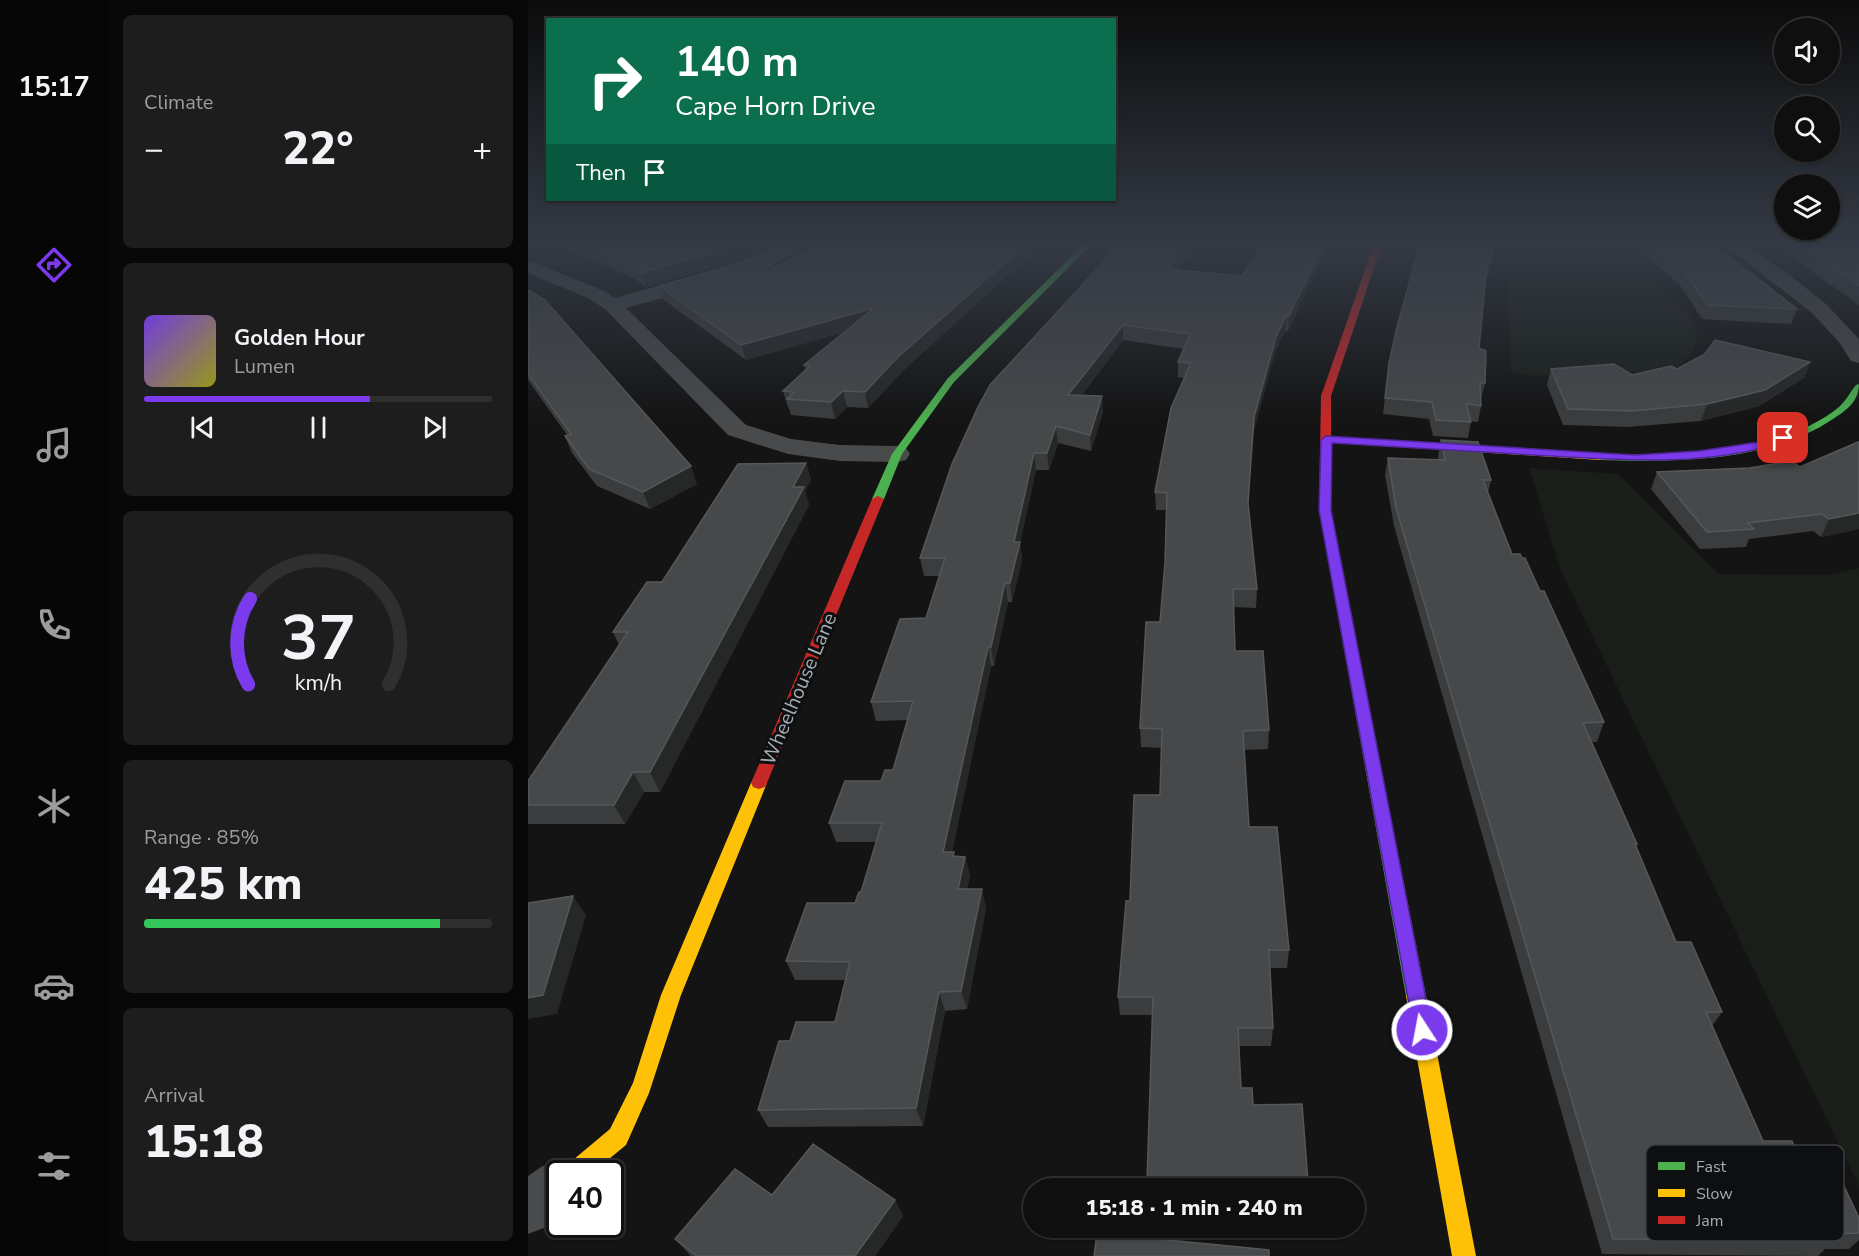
<!DOCTYPE html>
<html lang="en">
<head>
<meta charset="utf-8">
<style>
	:root { --surface:#0f0f0f; --page:#1d1d1d; --text:#f1f3f6; --muted:#9b9c9e; --line:#2f2f2f; --accent:#7c3aed }
	body { margin:0; font-family:"Nunito Sans",sans-serif; background:var(--page); color:var(--text); height:100vh; display:flex; flex-direction:column; font-size:22px; white-space:nowrap }
	* { box-sizing:border-box; margin:0 }
	p { font-size:20px; color:var(--muted) }
	.icon { flex:none; width:33px; height:33px; fill:none; stroke:currentColor; stroke-width:2; stroke-linecap:round; stroke-linejoin:round }
	.map { position:relative; flex:1; overflow:hidden }
	.sheet { display:flex; flex-direction:column; gap:15px; padding:15px; background:#080808; width:420px }
	.sheet>* { flex:none }
	.banner { position:absolute; left:18px; top:18px; width:570px; height:183px; border-radius:0px; box-shadow:0 2px 4px #0004,0 0 0 2px var(--line); background:#0b6e4f; color:#fff; overflow:hidden }
	.controls { position:absolute; left:1246px; top:18px; display:grid; gap:12px }
	.controls a { display:grid; place-items:center; width:66px; height:66px; border-radius:50%; background:var(--surface); box-shadow:0 2px 4px #0004,0 0 0 2px var(--line); font-size:30px }
	.speed { position:absolute; left:18px; top:1160px; display:flex; gap:12px; font-size:30px; font-weight:700; text-align:center }
	.speed>* { display:grid; place-content:center; width:78px; height:78px; border-radius:50%; background:var(--surface); box-shadow:0 2px 4px #0004,0 0 0 2px var(--line); line-height:1 }
	.speed .limit { border:3px solid #111; border-radius:9px; background:#fff; color:#111 }
	.pin { position:absolute; display:grid; place-items:center; width:51px; height:51px; color:#fff; margin:-26px; border-radius:12px; box-shadow:0 3px 9px #0006 }
	.me { position:absolute; width:66px; margin:-33px; rotate:349deg; stroke-linejoin:round; filter:drop-shadow(0 0 4px #0008) }
	.turn { display:flex; align-items:center; gap:21px; height:126px; padding:0 30px; font-size:27px }
	.turn .icon { width:78px; height:78px; stroke-width:2.5 }
	.turn b { display:block; font-size:42px; line-height:51px }
	.then { display:flex; align-items:center; height:57px; padding:0 30px; background:#0003; gap:12px; font-size:22px }
	.big { font-size:45px; font-weight:800; line-height:1.1 }
	.sheet .tile { flex:1; display:flex; flex-direction:column; justify-content:center; gap:9px; min-width:0; padding:0 21px; border-radius:9px; background:var(--page) }
	.sheet .dial { align-items:center; gap:0 }
	.dial svg { height:156px; overflow:visible; fill:none; stroke:var(--line); stroke-width:7; stroke-linecap:round; text-anchor:middle }
	.dial text { fill:var(--text); stroke:none }
	.song { display:flex; align-items:center; gap:18px }
	.cover { width:72px; height:72px; border-radius:9px; background:linear-gradient(135deg,hsl(260 70% 55%),hsl(60 70% 35%)) }
	.played { height:6px; border-radius:3px; background:linear-gradient(90deg,var(--accent) 65%,var(--line) 65%) }
	.keys { display:flex; justify-content:space-around; direction:ltr }
	.heat { display:flex; justify-content:space-between; align-items:center; font-size:33px; direction:ltr }
	.charge { height:9px; border-radius:4px; background:linear-gradient(90deg,#34c759 85%,var(--line) 0) }
	.trip { position:absolute; left:495px; top:1178px; width:342px; height:60px; border-radius:30px; background:var(--surface); box-shadow:0 2px 4px #0004,0 0 0 2px var(--line); font-weight:800; line-height:60px; text-align:center }
	main { display:flex; flex:1; min-height:0 }
	.tab-bar { display:flex; flex-direction:column; width:108px; justify-content:space-around; align-items:center; background:#060606; color:var(--muted) }
	.tab-bar .icon { width:42px; height:42px }
	.tab-bar .current { color:var(--accent) }
	.tab-bar b { font-size:27px; color:var(--text) }
	.map>svg:first-child { display:block }
	.green { fill:#191e19 }
	.lines { fill:none; stroke-linecap:round; stroke-linejoin:round }
	.street { fill:#484a4c; fill-rule:evenodd }
	.fast { fill:#4caf50; fill-rule:evenodd }
	.slow { fill:#ffc107; fill-rule:evenodd }
	.jam { fill:#c62828; fill-rule:evenodd }
	.wall { fill:#3a3c3d }
	.shaded-wall { fill:#262727 }
	.building { fill:#46484a; stroke:#55585a; stroke-width:1.5 }
	.route { fill:#7c3aed; stroke:#51269a; stroke-width:1.5 }
	.labels { text-anchor:middle; dominant-baseline:central; stroke-width:6; stroke-linejoin:round; paint-order:stroke }
	.street-label { font-size:20px; fill:#a6adb4; stroke:#0e0f10 }
	.key { fill:#0e0f10; stroke:#3c3e41; stroke-width:1.5 }
	.key-label { font-size:16px; fill:#a6adb4 }
</style>
</head>
<body>
<main>
<nav class="tab-bar">
<b>15:17</b>
<svg class="icon current" aria-label="directions" viewBox="0 0 24 24"><path d="M12 3l9 9-9 9-9-9zM9 14v-3h6M13 9l2 2-2 2"/></svg>
<svg class="icon" aria-label="music" viewBox="0 0 24 24"><path d="M9 18V5l10-2v13"/><circle cx="6" cy="18" r="3"/><circle cx="16" cy="16" r="3"/></svg>
<svg class="icon" aria-label="phone" viewBox="0 0 24 24"><path d="M5 4h4l2 5-3 2q2 4 5 5l2-3 5 2v4C11 20 4 13 5 4z"/></svg>
<svg class="icon" aria-label="climate" viewBox="0 0 24 24"><path d="M12 3v18M4 7l16 10M4 17L20 7"/></svg>
<svg class="icon" aria-label="car" viewBox="0 0 24 24"><path d="M5 17H2v-5l4-1 3-4h7l3 4 3 1v5h-3M9 17h6M6 11h13"/><circle cx="7" cy="17" r="2"/><circle cx="17" cy="17" r="2"/></svg>
<svg class="icon" aria-label="filters" viewBox="0 0 24 24"><path d="M4 7h16M4 17h16"/><circle cx="9" cy="7" r="2"/><circle cx="15" cy="17" r="2"/></svg>
</nav>
<section class="sheet">
<div class="tile"><p>Climate</p>
<div class="heat"><a>−</a><b class="big">22°</b><a>+</a></div>
</div>
<div class="tile">
<div class="song"><i class="cover"></i><div><b>Golden Hour</b><p>Lumen</p></div></div>
<div class="played"></div>
<div class="keys"><svg class="icon" aria-label="previous" viewBox="0 0 24 24"><path d="M18 5L8 12l10 7zM5 5v14"/></svg><svg class="icon" aria-label="pause" viewBox="0 0 24 24"><path d="M8 5v14M16 5v14"/></svg><svg class="icon" aria-label="next" viewBox="0 0 24 24"><path d="M6 5l10 7-10 7zM19 5v14"/></svg></div>
</div>
<div class="tile dial"><svg viewBox="0 0 100 80">
<path d="M14 69A42 42 0 1 1 86 69"/>
<path d="M14 69A42 42 0 0 1 15 25" stroke="#7c3aed"/>
<text x="50" y="56" font-size="32" font-weight="700">37</text>
<text x="50" y="72" font-size="11">km/h</text>
</svg></div>
<div class="tile"><p>Range · 85%</p><b class="big">425 km</b><div class="charge"></div></div>
<div class="tile"><p>Arrival</p><b class="big">15:18</b></div>
</section>
<div class="map">
<svg width="1331" height="1256" viewBox="0 0 1331 1256">
	<rect width="100%" height="100%" fill="#141414"/>
	<path class="green" d="M 978,244 L 1086,244 L 1163,318 L 1169,336 L 1164,354 L 1151,366 L 1123,375 L 1004,376 L 983,372 Z
		M 1001,468 L 1090,474 L 1191,574 L 1299,575 L 1331,568 L 1331,1186 L 1033,571 Z"/>
	<g class="lines">
		<path class="street" d="M 256,244 L 279,244 C 263,267 130,299 98,308 L 218,425 L 263,439 L 312,445 L 369,446 L 378,448 L 382,454 L 378,460 L 369,462 L 312,461 L 260,454 L 200,435 L 77,309 L 62,299 L 0,273 L 0,260 L 76,291 L 87,298 L 195,268 Z
			M 1196,244 L 1216,244 L 1264,277 L 1298,304 L 1331,339 L 1331,363 L 1323,361 L 1311,342 L 1284,313 Z
			M 32,1159 L 51,1167 L 54,1173 L 32,1173 L 32,1222 L 0,1234 L 0,1176 L 13,1167 Z"/>
		<path class="fast" d="M 556,244 L 564,244 L 426,382 L 374,454 L 356,499 L 350,502 L 346,501 L 344,499 L 364,454 L 420,378 Z
			M 1331,384 C 1331,401 1319,410 1305,419 C 1239,463 1149,462 1072,460 L 1067,457 L 1072,454 C 1147,456 1249,457 1311,407 C 1318,401 1322,392 1328,385 Z
			M 806,555 L 812,559 L 898,996 L 895,1002 L 888,1005 L 881,1002 L 878,996 L 800,559 Z"/>
		<path class="slow" d="M 798,437 L 1072,454 L 1077,457 L 1072,460 L 794,442 L 794,438 Z
			M 231,777 L 237,779 L 239,783 L 153,995 L 121,1093 L 98,1145 L 64,1173 L 36,1173 L 39,1165 L 82,1129 L 105,1083 L 133,995 L 223,783 L 225,779 Z
			M 888,987 L 895,990 L 898,996 L 948,1256 L 924,1256 L 878,996 L 881,990 Z"/>
		<path class="jam" d="M 846,244 L 854,244 L 803,396 L 803,510 L 812,559 L 806,563 L 800,559 L 791,510 L 793,396 Z
			M 350,496 L 356,499 L 239,783 L 237,787 L 231,789 L 225,787 L 223,783 L 344,499 Z"/>
	</g>
	<path class="wall" d="M 23,244 L 184,244 L 199,249 L 203,262 L 118,287 L 106,278 L 71,263 L 70,261 Z
		M 592,244 L 671,244 L 650,270 L 714,276 L 734,244 L 801,244 L 760,331 L 757,331 L 747,352 L 725,434 L 720,506 L 729,589 L 728,608 L 705,607 L 707,651 L 741,730 L 740,749 L 716,750 L 721,827 L 761,950 L 759,968 L 742,968 L 745,1028 L 743,1046 L 711,1046 L 713,1088 L 780,1182 L 779,1188 L 620,1188 L 625,1015 L 592,1015 L 590,997 L 602,901 L 632,795 L 634,748 L 613,747 L 612,728 L 632,622 L 637,563 L 638,510 L 628,510 L 627,492 L 656,378 L 650,377 L 650,362 L 656,349 L 595,340 L 554,395 L 575,412 L 563,451 L 530,443 L 521,470 L 508,470 L 492,543 L 494,560 L 484,602 L 480,602 L 466,666 L 463,666 L 424,852 L 427,857 L 437,857 L 442,876 L 439,889 L 458,908 L 439,1009 L 417,1011 L 395,1126 L 240,1127 L 230,1110 L 262,1041 L 307,1022 L 318,980 L 267,980 L 258,961 L 327,903 L 333,892 L 348,842 L 308,842 L 301,823 L 353,781 L 365,770 L 380,720 L 348,721 L 343,702 L 398,618 L 411,576 L 396,576 L 392,558 Z
		M 892,244 L 963,263 L 960,277 L 958,277 L 951,348 L 957,383 L 953,399 L 953,406 L 950,422 L 943,421 L 940,438 L 905,436 L 901,419 L 855,414 L 861,363 Z
		M 1104,244 L 1185,244 L 1269,309 L 1263,324 L 1174,319 L 1152,285 Z
		M 1245,244 L 1331,244 L 1331,305 Z
		M 225,259 L 373,373 L 340,408 L 319,407 L 307,419 L 263,415 L 261,408 L 260,407 L 255,391 L 278,370 L 276,365 L 317,332 L 218,360 L 136,300 L 131,286 Z
		M 0,290 L 169,484 L 122,509 L 69,486 L 44,453 L 37,436 L 39,435 L 0,380 Z
		M 1282,362 L 1276,378 L 1231,406 L 1173,421 L 1099,427 L 1035,425 L 1019,385 L 1023,369 L 1104,375 L 1149,369 Z
		M 913,440 L 963,480 L 960,493 L 984,554 L 1012,591 L 1076,722 L 1069,742 L 1063,742 L 1109,844 L 1108,847 L 1148,942 L 1194,1012 L 1184,1026 L 1235,1141 L 1266,1146 L 1331,1218 L 1331,1240 L 1321,1249 L 1297,1249 L 1290,1256 L 1074,1254 L 866,526 L 857,475 L 860,458 L 910,460 L 910,457 Z
		M 278,463 L 283,480 L 277,491 L 281,505 L 132,792 L 116,792 L 97,824 L 0,824 L 0,781 L 91,645 L 85,632 L 134,582 Z
		M 1222,468 L 1331,529 L 1293,537 L 1285,531 L 1221,539 L 1218,547 L 1172,549 L 1123,489 L 1129,472 Z
		M 244,1195 L 367,1200 L 375,1216 L 347,1256 L 163,1256 L 147,1239 Z"/>
	<path class="shaded-wall" d="M 498,244 L 514,244 L 373,373 L 340,408 L 337,392 L 370,357 Z
		M 660,244 L 671,244 L 640,283 L 640,269 Z
		M 796,244 L 801,244 L 760,331 L 761,316 Z
		M 199,249 L 203,262 L 118,287 L 113,273 Z
		M 346,308 L 349,323 L 218,360 L 213,345 Z
		M 758,316 L 757,331 L 747,352 L 725,434 L 719,520 L 726,417 L 748,337 Z
		M 595,325 L 595,340 L 542,411 L 540,395 Z
		M 1282,362 L 1276,378 L 1231,406 L 1173,421 L 1179,404 Z
		M 315,391 L 319,407 L 307,419 L 303,402 Z
		M 574,396 L 575,412 L 563,451 L 562,435 Z
		M 528,426 L 530,443 L 521,470 L 519,453 Z
		M 506,453 L 508,470 L 492,543 L 494,560 L 484,602 L 482,583 L 486,542 Z
		M 278,463 L 283,480 L 277,491 L 281,505 L 132,792 L 122,772 L 265,487 Z
		M 163,466 L 169,484 L 122,509 L 115,492 Z
		M 1331,513 L 1331,529 L 1293,537 L 1301,519 Z
		M 477,583 L 480,602 L 466,666 L 463,647 Z
		M 460,647 L 463,666 L 420,871 L 415,852 Z
		M 105,772 L 116,792 L 97,824 L 86,805 Z
		M 437,857 L 442,876 L 435,908 L 430,889 Z
		M 454,889 L 458,908 L 439,1009 L 433,991 Z
		M 45,896 L 58,915 L 29,1014 L 0,1019 L 0,998 Z
		M 411,992 L 417,1011 L 395,1126 L 388,1108 Z
		M 367,1200 L 375,1216 L 347,1256 L 327,1256 Z"/>
	<path class="building" d="M 55,244 L 184,244 L 199,249 L 113,273 L 101,264 L 65,249 L 68,248 Z
		M 293,244 L 498,244 L 370,357 L 337,392 L 315,391 L 303,402 L 259,399 L 266,392 L 255,391 L 282,366 L 276,365 L 346,308 L 213,345 L 131,286 L 225,259 L 248,267 L 282,250 Z
		M 592,244 L 660,244 L 640,269 L 714,276 L 734,244 L 796,244 L 761,316 L 758,316 L 748,337 L 726,417 L 720,503 L 729,589 L 705,589 L 707,651 L 735,651 L 741,730 L 715,731 L 721,827 L 749,827 L 761,950 L 741,950 L 745,1028 L 710,1028 L 713,1088 L 724,1088 L 725,1105 L 774,1104 L 780,1182 L 619,1182 L 625,997 L 590,997 L 598,901 L 602,901 L 606,795 L 632,795 L 634,729 L 612,728 L 618,622 L 632,622 L 637,563 L 639,493 L 627,492 L 643,408 L 663,363 L 650,362 L 662,334 L 595,325 L 540,395 L 574,396 L 562,435 L 528,426 L 519,453 L 506,453 L 486,542 L 492,542 L 482,583 L 477,583 L 463,647 L 460,647 L 415,852 L 426,852 L 425,856 L 437,857 L 430,889 L 454,889 L 433,991 L 411,992 L 388,1108 L 230,1110 L 251,1041 L 262,1041 L 268,1022 L 307,1022 L 322,962 L 258,961 L 279,903 L 327,903 L 331,892 L 333,892 L 354,823 L 301,823 L 317,781 L 353,781 L 357,770 L 365,770 L 385,701 L 343,702 L 372,619 L 398,618 L 417,558 L 392,558 L 424,464 L 450,407 L 462,385 Z
		M 892,244 L 966,244 L 963,263 L 959,263 L 951,348 L 958,351 L 957,383 L 952,383 L 953,406 L 938,404 L 943,422 L 908,420 L 904,402 L 857,398 L 861,363 L 869,327 Z
		M 1123,244 L 1185,244 L 1269,309 L 1179,305 L 1156,271 Z
		M 1269,244 L 1331,244 L 1331,286 Z
		M 0,290 L 17,300 L 163,466 L 115,492 L 61,469 L 37,436 L 43,434 L 0,374 Z
		M 1187,340 L 1282,362 L 1237,390 L 1179,404 L 1104,411 L 1040,409 L 1023,369 L 1086,364 L 1104,375 L 1143,366 L 1149,369 L 1177,354 Z
		M 913,440 L 950,442 L 963,480 L 955,480 L 974,529 L 984,554 L 992,554 L 994,558 L 997,558 L 1012,591 L 1016,591 L 1076,722 L 1055,723 L 1109,844 L 1107,844 L 1148,942 L 1163,942 L 1194,1012 L 1178,1012 L 1235,1141 L 1264,1141 L 1266,1146 L 1297,1146 L 1331,1218 L 1331,1233 L 1304,1234 L 1307,1240 L 1085,1239 L 868,508 L 860,458 L 917,460 Z
		M 1330,442 L 1331,442 L 1331,513 L 1301,519 L 1294,514 L 1220,523 L 1226,529 L 1179,532 L 1129,472 L 1222,468 L 1263,461 L 1272,467 Z
		M 278,463 L 265,487 L 276,487 L 122,772 L 105,772 L 86,805 L 0,805 L 0,781 L 100,632 L 85,632 L 119,582 L 134,582 L 210,464 Z
		M 45,896 L 15,995 L 0,998 L 0,903 Z
		M 285,1144 L 367,1200 L 327,1256 L 169,1256 L 147,1239 L 207,1169 L 244,1195 Z
		M 569,1233 L 741,1250 L 741,1256 L 566,1256 Z"/>
	<linearGradient id="sky" x2="0" y2="1"><stop stop-color="#0b0b0b"/><stop offset="0.58" stop-color="#343a45"/><stop offset="1" stop-color="#343a45" stop-opacity="0"/></linearGradient>
	<rect width="1331" height="420" fill="url(#sky)"/>
	<path class="route" d="M 1255,435 L 1259,436 L 1259,441 C 1178,468 1089,460 1005,455 C 938,451 871,447 804,443 L 803,510 L 904,1030 L 901,1037 L 894,1040 L 887,1037 L 791,510 L 793,440 L 798,436 L 1107,455 L 1171,451 L 1238,441 Z"/>
	<g class="labels">
		<g class="street-label">
			<text transform="translate(271 689) rotate(-67)">Wheelhouse Lane</text>
		</g>
	</g>
	<rect x="1118" y="1145" width="198" height="96" rx="9" class="key"/>
	<rect x="1130" y="1162" width="27" height="8" fill="#4caf50"/>
	<rect x="1130" y="1189" width="27" height="8" fill="#ffc107"/>
	<rect x="1130" y="1216" width="27" height="8" fill="#c62828"/>
	<g class="key-label">
		<text x="1168" y="1172">Fast</text>
		<text x="1168" y="1199">Slow</text>
		<text x="1168" y="1226">Jam</text>
	</g>
</svg>
<div class="controls">
<a><svg class="icon" aria-label="sound" viewBox="0 0 24 24"><path d="M4 9h4l5-4v14l-5-4H4zM17 9q2 3 0 6"/></svg></a>
<a><svg class="icon" aria-label="search" viewBox="0 0 24 24"><circle cx="10" cy="10" r="6"/><path d="M15 15l6 6"/></svg></a>
<a><svg class="icon" aria-label="layers" viewBox="0 0 24 24"><path d="M12 4l9 5-9 5-9-5zM3 14l9 5 9-5"/></svg></a>
</div>
<div class="speed"><div class="limit">40</div></div>
<div class="pin" style="left:1255px;top:438px;background:#d93025"><svg class="icon" aria-label="arrive" viewBox="0 0 24 24"><path d="M6 21V4h12l-3 4 3 4H6"/></svg></div>
<svg class="me" style="left:894px;top:1030px" viewBox="-20 -20 40 40"><circle r="17" fill="#7c3aed" stroke="#fff" stroke-width="3"/><path d="M0-11L8 9 0 5-8 9z" fill="#fff"/></svg>
<div class="trip">15:18 · 1 min · 240 m</div>
<div class="banner">
<div class="turn"><svg class="icon" aria-label="right" viewBox="0 0 24 24"><path d="M7 20v-9h11M14 6l5 5-5 5"/></svg><div><b>140 m</b>Cape Horn Drive</div></div>
<div class="then">Then<svg class="icon" aria-label="arrive" viewBox="0 0 24 24"><path d="M6 21V4h12l-3 4 3 4H6"/></svg></div>
</div>
</div>
</main>
</body>
</html>
